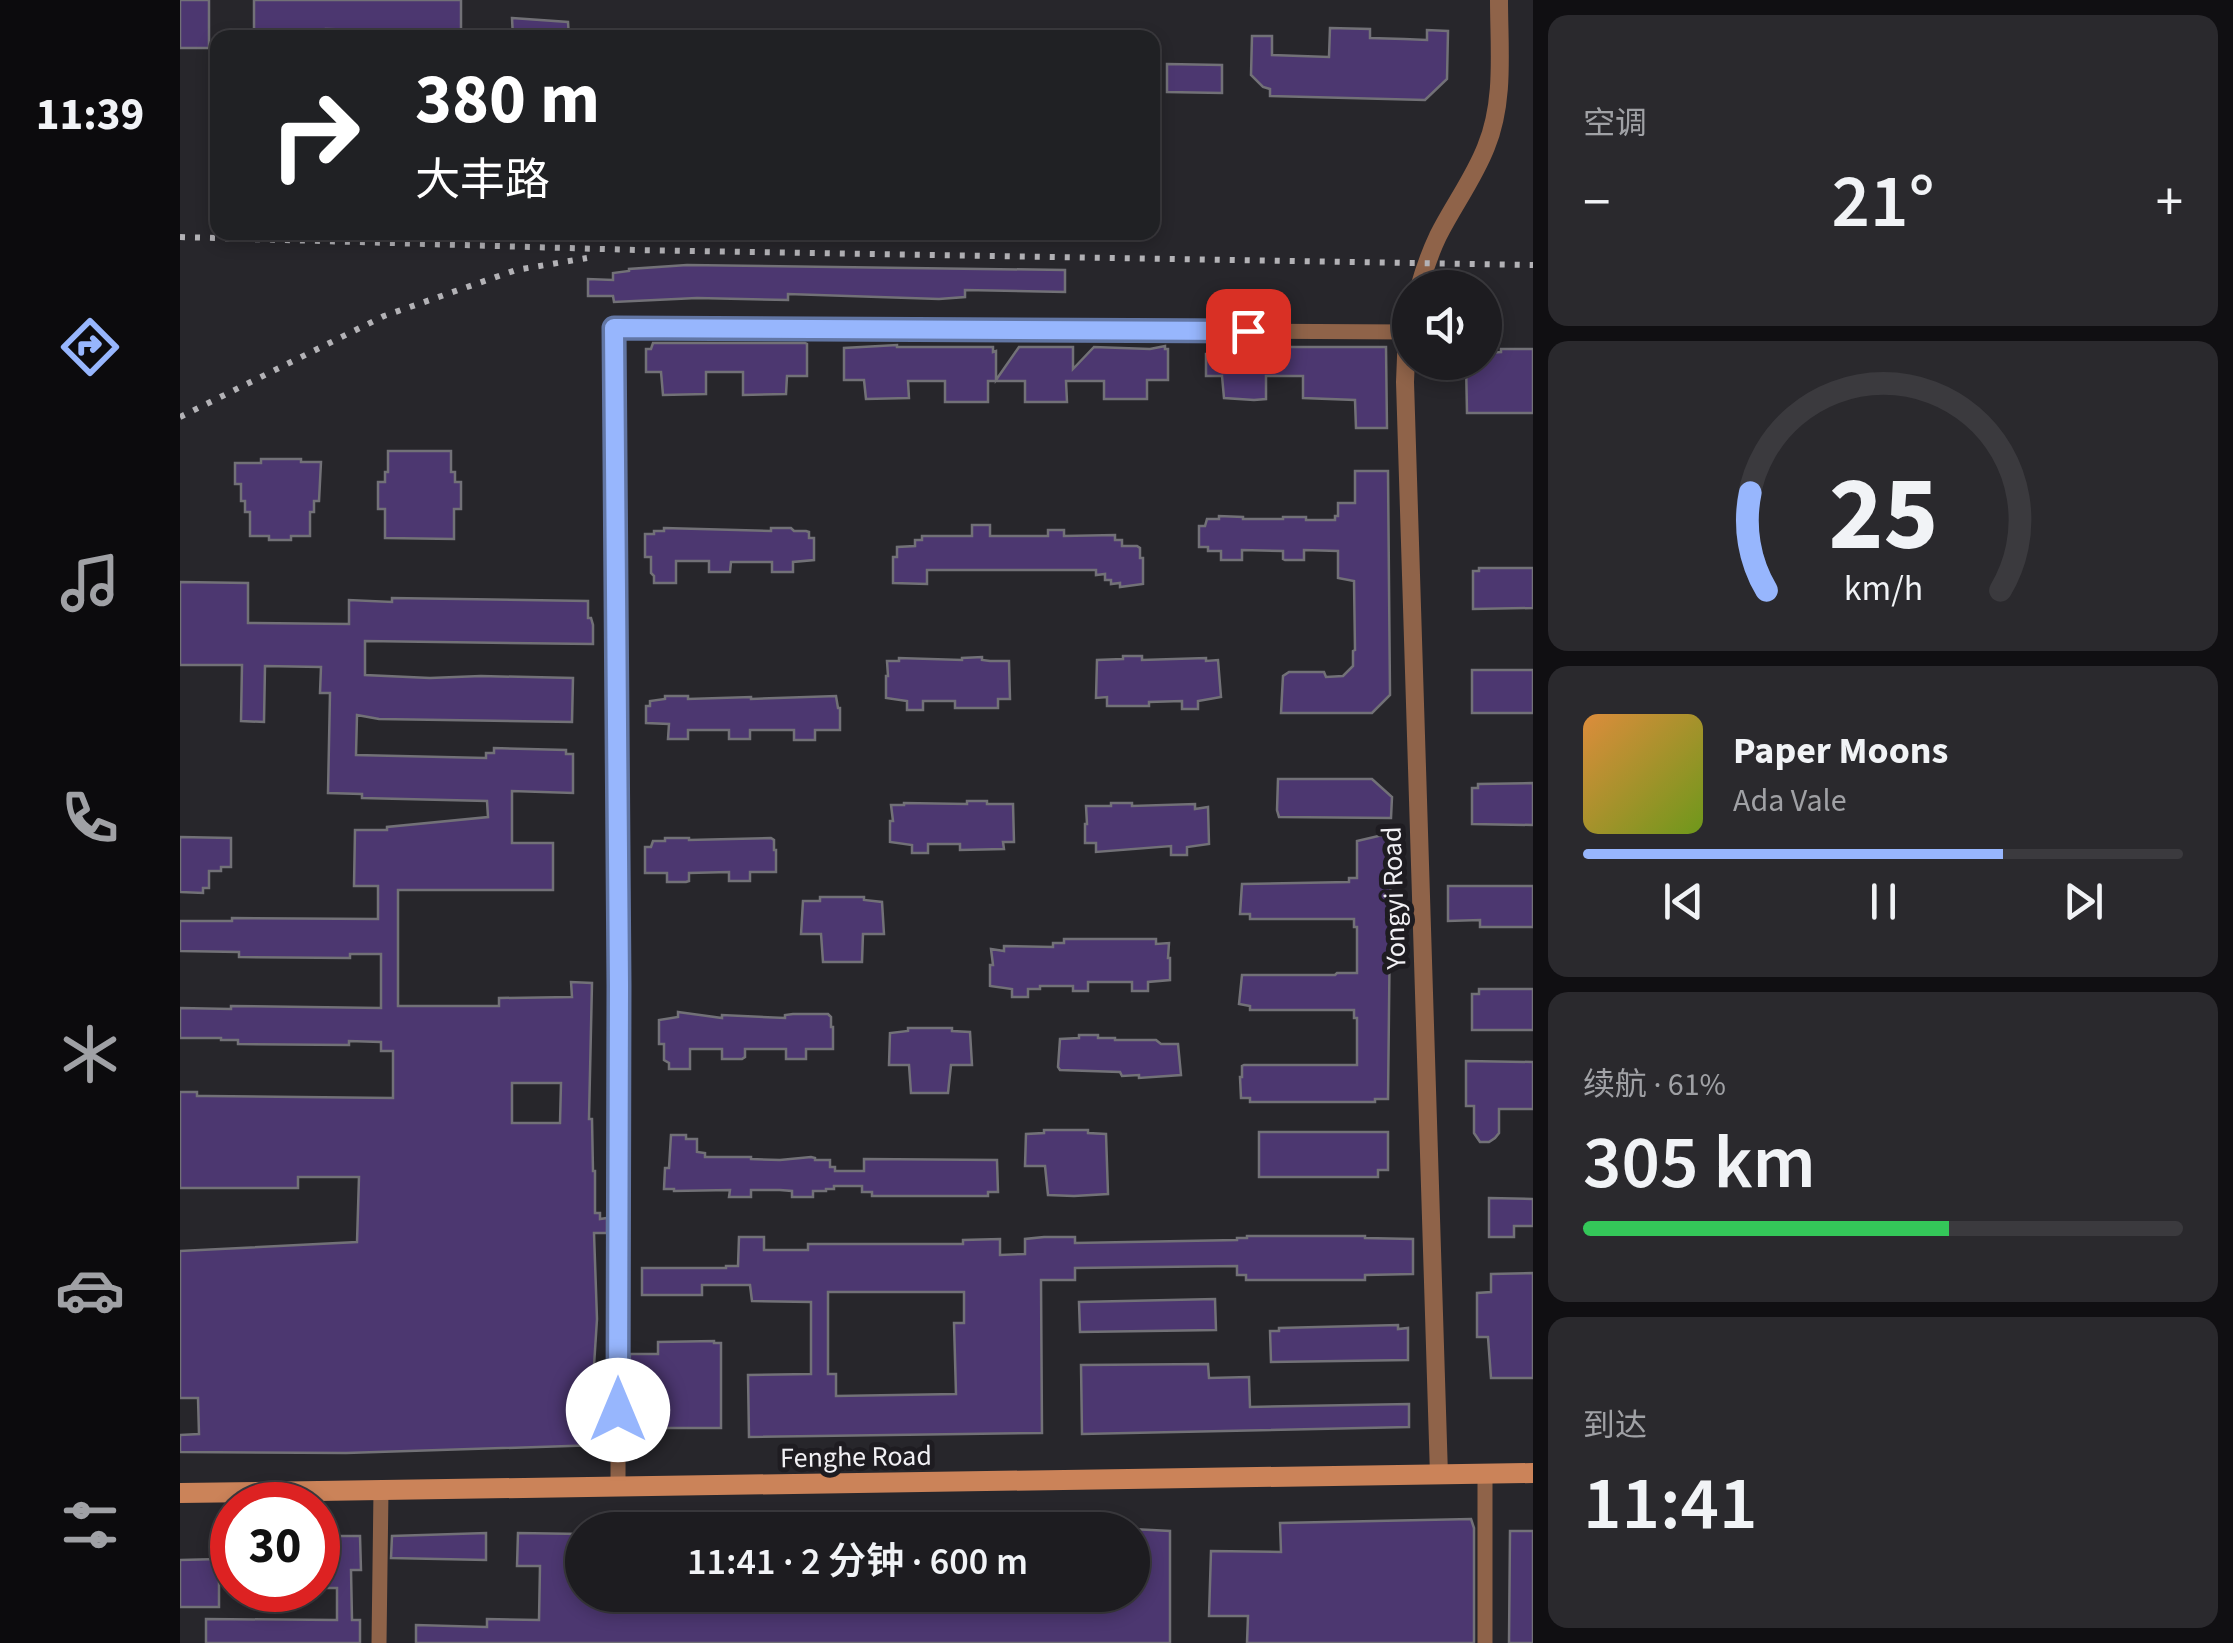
<!DOCTYPE html>
<html lang="zh">
<head>
<meta charset="utf-8">
<style>
	:root { --surface:#1d1c20; --page:#2a292d; --text:#f1f3f6; --muted:#a0a1a5; --line:#3b3a3e; --accent:#97b6fd }
	body { margin:0; font-family:"Source Sans 3","Noto Sans SC",sans-serif; background:var(--page); color:var(--text); height:100vh; display:flex; flex-direction:column; font-size:38px; white-space:nowrap }
	* { box-sizing:border-box; margin:0 }
	p { font-size:32px; color:var(--muted) }
	.icon { flex:none; width:55px; height:55px; fill:none; stroke:currentColor; stroke-width:2; stroke-linecap:round; stroke-linejoin:round }
	.map { position:relative; flex:1; overflow:hidden }
	.panel { display:flex; flex-direction:column; gap:15px; padding:15px; background:#100f12; width:700px }
	.panel>* { flex:none }
	.guide { position:absolute; left:30px; top:30px; width:950px; height:210px; border-radius:20px; box-shadow:0 5px 15px #0003,0 0 0 2px var(--line); background:#202124; color:#fff; overflow:hidden }
	.tools { position:absolute; left:1212px; top:270px; display:grid; gap:20px }
	.tools a { display:grid; place-items:center; width:110px; height:110px; border-radius:50%; background:var(--surface); box-shadow:0 5px 15px #0003,0 0 0 2px var(--line); font-size:50px }
	.speed { position:absolute; left:30px; top:1482px; display:flex; gap:20px; font-size:50px; font-weight:700; text-align:center }
	.speed>* { display:grid; place-content:center; width:130px; height:130px; border-radius:50%; background:var(--surface); box-shadow:0 5px 15px #0003,0 0 0 2px var(--line); line-height:1 }
	.speed .limit { border:15px solid #d22; background:#fff; color:#111 }
	.pin { position:absolute; display:grid; place-items:center; width:85px; height:85px; color:#fff; margin:-42px; border-radius:20px; box-shadow:0 5px 15px #0006 }
	.me { position:absolute; width:110px; margin:-55px; rotate:0deg; stroke-linejoin:round; filter:drop-shadow(0 0 8px #0008) }
	.turn { display:flex; align-items:center; gap:35px; height:210px; padding:0 40px; font-size:45px }
	.turn .icon { width:130px; height:130px; stroke-width:2.5 }
	.turn b { display:block; font-size:70px; line-height:85px }
	.big { font-size:75px; font-weight:600; line-height:1.1 }
	.panel .tile { flex:1; display:flex; flex-direction:column; justify-content:center; gap:15px; min-width:0; padding:0 35px; border-radius:20px; background:var(--page) }
	.panel .dial { align-items:center; gap:0 }
	.dial svg { height:260px; overflow:visible; fill:none; stroke:var(--line); stroke-width:7; stroke-linecap:round; text-anchor:middle }
	.dial text { fill:var(--text); stroke:none }
	.song { display:flex; align-items:center; gap:30px }
	.cover { width:120px; height:120px; border-radius:15px; background:linear-gradient(135deg,hsl(30 70% 55%),hsl(80 70% 35%)) }
	.played { height:10px; border-radius:5px; background:linear-gradient(90deg,var(--accent) 70%,var(--line) 70%) }
	.keys { display:flex; justify-content:space-around; direction:ltr }
	.heat { display:flex; justify-content:space-between; align-items:center; font-size:55px; direction:ltr }
	.charge { height:15px; border-radius:8px; background:linear-gradient(90deg,#34c759 61%,var(--line) 0) }
	.trip { position:absolute; left:385px; top:1512px; width:585px; height:100px; border-radius:50px; background:var(--surface); box-shadow:0 5px 15px #0003,0 0 0 2px var(--line); font-weight:600; line-height:100px; text-align:center }
	main { display:flex; flex:1; min-height:0 }
	.dock { display:flex; flex-direction:column; width:180px; justify-content:space-around; align-items:center; background:#0c0b0d; color:var(--muted) }
	.dock .icon { width:70px; height:70px }
	.dock .current { color:var(--accent) }
	.dock b { font-size:45px; color:var(--text) }
	.map>svg:first-child { display:block }
	.building { fill:#4c3770; stroke:#727177; stroke-width:2.5; fill-rule:evenodd }
	.lines { fill:none; stroke-linecap:round; stroke-linejoin:round }
	.minor { stroke:#8f6349; stroke-width:15 }
	.tertiary { stroke:#8f6349; stroke-width:18 }
	.secondary { stroke:#cb8359; stroke-width:20 }
	.rail { stroke:#b3b2b6; stroke-width:6; stroke-dasharray:5 10; stroke-linecap:butt }
	.route-casing { stroke:#6276a4; stroke-width:25 }
	.route { stroke:#97b6fd; stroke-width:18 }
	.labels { text-anchor:middle; dominant-baseline:central; stroke-width:10; stroke-linejoin:round; paint-order:stroke }
	.street-label { font-size:28px; fill:#f1f0f4; stroke:#1e1c21 }
</style>
</head>
<body>
<main>
<nav class="dock">
<b>11:39</b>
<svg class="icon current" aria-label="directions" viewBox="0 0 24 24"><path d="M12 3l9 9-9 9-9-9zM9 14v-3h6M13 9l2 2-2 2"/></svg>
<svg class="icon" aria-label="music" viewBox="0 0 24 24"><path d="M9 18V5l10-2v13"/><circle cx="6" cy="18" r="3"/><circle cx="16" cy="16" r="3"/></svg>
<svg class="icon" aria-label="phone" viewBox="0 0 24 24"><path d="M5 4h4l2 5-3 2q2 4 5 5l2-3 5 2v4C11 20 4 13 5 4z"/></svg>
<svg class="icon" aria-label="climate" viewBox="0 0 24 24"><path d="M12 3v18M4 7l16 10M4 17L20 7"/></svg>
<svg class="icon" aria-label="car" viewBox="0 0 24 24"><path d="M5 17H2v-5l4-1 3-4h7l3 4 3 1v5h-3M9 17h6M6 11h13"/><circle cx="7" cy="17" r="2"/><circle cx="17" cy="17" r="2"/></svg>
<svg class="icon" aria-label="filters" viewBox="0 0 24 24"><path d="M4 7h16M4 17h16"/><circle cx="9" cy="7" r="2"/><circle cx="15" cy="17" r="2"/></svg>
</nav>
<div class="map">
<svg width="1353" height="1643" viewBox="0 0 1353 1643">
	<rect width="100%" height="100%" fill="#27262b"/>
	<path class="building" d="M 0,0 L 29,0 L 29,48 L 0,48 Z
		M 74,0 L 281,0 L 281,38 L 190,38 L 190,30 L 146,29 L 146,38 L 74,38 Z
		M 332,18 L 388,22 L 389,38 L 333,38 Z
		M 1150,28 L 1190,29 L 1190,38 L 1224,39 L 1247,40 L 1247,30 L 1268,31 L 1267,79 L 1245,100 L 1090,96 L 1090,89 L 1083,87 L 1071,75 L 1072,36 L 1092,36 L 1092,55 L 1149,57 Z
		M 987,64 L 1042,65 L 1042,93 L 987,92 Z
		M 507,265 L 885,270 L 885,292 L 785,290 L 785,297 L 759,299 L 608,294 L 608,300 L 517,298 L 434,302 L 433,296 L 408,296 L 408,279 L 433,280 L 433,273 L 449,271 L 449,269 Z
		M 473,343 L 625,343 L 627,344 L 627,376 L 607,376 L 606,394 L 563,395 L 563,372 L 526,372 L 526,394 L 483,395 L 481,372 L 466,372 L 466,349 L 471,349 Z
		M 717,345 L 717,347 L 813,347 L 813,352 L 816,351 L 816,380 L 839,347 L 893,347 L 893,369 L 914,347 L 970,349 L 985,346 L 985,349 L 988,349 L 988,380 L 967,380 L 967,399 L 924,399 L 924,381 L 886,381 L 887,402 L 845,402 L 845,381 L 808,381 L 808,402 L 765,402 L 765,381 L 728,381 L 729,398 L 686,399 L 684,380 L 664,380 L 664,348 Z
		M 1089,347 L 1206,347 L 1207,428 L 1176,428 L 1175,400 L 1123,398 L 1123,376 L 1086,376 L 1086,399 L 1074,400 L 1044,398 L 1042,376 L 1026,376 L 1026,354 L 1032,354 L 1032,349 Z
		M 1321,349 L 1353,349 L 1353,413 L 1287,413 L 1286,362 L 1305,362 L 1305,353 L 1321,352 Z
		M 208,451 L 271,451 L 271,472 L 275,472 L 275,482 L 281,482 L 281,509 L 274,509 L 274,539 L 205,538 L 205,509 L 198,509 L 198,482 L 205,482 L 205,472 L 208,472 Z
		M 81,459 L 121,459 L 121,462 L 141,462 L 139,501 L 134,501 L 134,512 L 130,512 L 130,536 L 111,536 L 111,540 L 89,540 L 89,536 L 70,536 L 70,512 L 65,512 L 65,501 L 61,501 L 61,484 L 55,484 L 55,463 L 81,463 Z
		M 1175,471 L 1208,471 L 1210,695 L 1192,713 L 1101,713 L 1103,676 L 1109,672 L 1144,672 L 1146,677 L 1163,676 L 1173,666 L 1173,651 L 1175,650 L 1174,581 L 1158,578 L 1158,551 L 1124,550 L 1124,560 L 1105,560 L 1103,559 L 1103,551 L 1062,550 L 1062,560 L 1041,560 L 1041,551 L 1028,551 L 1028,547 L 1019,547 L 1019,526 L 1025,526 L 1027,519 L 1039,519 L 1039,516 L 1063,517 L 1063,519 L 1103,519 L 1103,517 L 1126,517 L 1126,520 L 1155,520 L 1155,516 L 1158,516 L 1158,503 L 1175,503 Z
		M 792,525 L 810,525 L 810,536 L 868,536 L 868,530 L 884,530 L 884,536 L 935,535 L 935,540 L 942,540 L 942,546 L 957,546 L 960,548 L 960,558 L 963,558 L 963,584 L 940,587 L 940,583 L 931,584 L 931,580 L 925,580 L 925,574 L 916,575 L 916,570 L 747,570 L 747,584 L 713,583 L 713,557 L 717,557 L 717,547 L 735,546 L 735,540 L 742,540 L 742,536 L 792,536 Z
		M 484,528 L 591,531 L 591,528 L 611,528 L 614,531 L 626,531 L 629,532 L 629,538 L 634,538 L 634,560 L 613,562 L 613,572 L 592,572 L 592,562 L 551,562 L 550,572 L 529,572 L 529,561 L 496,561 L 496,583 L 474,583 L 474,576 L 471,573 L 471,557 L 465,557 L 465,534 L 474,534 L 474,531 L 484,531 Z
		M 1299,568 L 1353,568 L 1353,608 L 1293,609 L 1293,571 L 1299,571 Z
		M 0,582 L 68,583 L 68,623 L 169,624 L 169,600 L 212,602 L 212,598 L 408,601 L 408,618 L 411,618 L 413,625 L 413,644 L 185,641 L 185,675 L 250,678 L 301,676 L 393,678 L 392,722 L 199,719 L 177,715 L 176,755 L 306,758 L 306,753 L 314,753 L 314,748 L 386,750 L 386,754 L 393,754 L 393,793 L 332,791 L 332,843 L 373,843 L 373,890 L 218,890 L 218,1006 L 319,1006 L 319,998 L 392,997 L 391,982 L 412,983 L 409,1119 L 412,1119 L 413,1171 L 415,1171 L 415,1213 L 420,1213 L 420,1219 L 427,1218 L 427,1233 L 414,1233 L 417,1319 L 414,1366 L 418,1367 L 419,1445 L 166,1453 L 0,1452 L 0,1435 L 19,1434 L 18,1398 L 0,1398 L 0,1251 L 177,1242 L 179,1177 L 118,1177 L 118,1188 L 0,1188 L 0,1092 L 17,1092 L 17,1096 L 26,1096 L 213,1098 L 213,1051 L 201,1051 L 201,1042 L 169,1041 L 169,1045 L 58,1044 L 58,1040 L 41,1040 L 41,1038 L 0,1038 L 0,1008 L 51,1009 L 51,1006 L 201,1008 L 201,954 L 170,954 L 170,958 L 59,957 L 59,952 L 0,951 L 0,921 L 52,921 L 52,918 L 198,919 L 198,886 L 174,886 L 175,830 L 207,830 L 207,827 L 308,817 L 307,801 L 182,798 L 182,794 L 148,793 L 150,693 L 140,693 L 141,667 L 85,666 L 84,722 L 61,721 L 62,665 L 0,665 ZM 332,1083 L 381,1083 L 380,1123 L 332,1123 Z
		M 943,656 L 962,656 L 962,660 L 1026,658 L 1026,661 L 1038,660 L 1041,697 L 1018,701 L 1018,709 L 1002,709 L 1002,701 L 969,702 L 969,706 L 927,706 L 927,697 L 916,698 L 917,660 L 943,659 Z
		M 802,657 L 802,660 L 810,661 L 829,661 L 830,699 L 818,699 L 818,708 L 775,708 L 775,701 L 743,701 L 743,710 L 727,710 L 727,701 L 706,698 L 706,676 L 708,676 L 707,661 L 719,661 L 719,658 L 782,660 L 782,658 Z
		M 1292,670 L 1353,670 L 1353,713 L 1292,713 Z
		M 485,696 L 508,696 L 508,699 L 571,697 L 571,699 L 656,696 L 658,708 L 660,708 L 660,730 L 635,730 L 635,740 L 614,740 L 614,730 L 570,730 L 570,739 L 549,739 L 549,730 L 508,730 L 508,739 L 488,739 L 489,724 L 466,723 L 466,706 L 470,706 L 470,701 L 485,699 Z
		M 1098,779 L 1192,779 L 1212,797 L 1211,818 L 1099,817 L 1097,810 Z
		M 1353,783 L 1353,825 L 1292,824 L 1292,788 L 1298,788 L 1298,784 Z
		M 787,801 L 807,801 L 807,804 L 833,804 L 834,842 L 823,842 L 824,849 L 780,850 L 780,844 L 748,844 L 748,853 L 732,853 L 732,845 L 710,842 L 710,821 L 713,821 L 711,805 L 724,805 L 724,803 L 787,804 Z
		M 931,803 L 952,803 L 952,806 L 1015,804 L 1015,809 L 1028,807 L 1029,844 L 1007,847 L 1007,855 L 991,855 L 991,846 L 916,852 L 916,843 L 905,843 L 905,824 L 907,824 L 906,806 L 931,806 Z
		M 1211,833 L 1208,1099 L 1195,1099 L 1195,1102 L 1070,1102 L 1070,1098 L 1061,1098 L 1060,1077 L 1062,1077 L 1062,1066 L 1064,1065 L 1177,1065 L 1177,1018 L 1174,1018 L 1174,1010 L 1070,1010 L 1070,1006 L 1059,1004 L 1062,975 L 1155,975 L 1157,973 L 1177,973 L 1177,927 L 1174,927 L 1174,919 L 1070,919 L 1070,914 L 1060,914 L 1062,884 L 1169,882 L 1169,878 L 1177,878 L 1177,841 Z
		M 0,837 L 51,838 L 51,867 L 41,867 L 41,871 L 29,871 L 29,888 L 23,888 L 23,893 L 0,892 Z
		M 485,838 L 509,838 L 509,840 L 591,838 L 594,840 L 594,850 L 596,850 L 596,872 L 570,872 L 570,881 L 549,881 L 549,872 L 509,873 L 509,881 L 506,882 L 487,882 L 487,873 L 465,873 L 465,847 L 471,847 L 473,841 L 485,841 Z
		M 1268,886 L 1353,886 L 1353,927 L 1300,927 L 1300,920 L 1268,921 Z
		M 640,897 L 684,897 L 684,900 L 702,902 L 704,934 L 683,934 L 682,962 L 643,962 L 641,934 L 621,934 L 623,901 L 640,901 Z
		M 884,939 L 976,939 L 976,944 L 989,943 L 988,958 L 990,958 L 990,980 L 968,982 L 968,991 L 952,991 L 952,982 L 908,982 L 908,991 L 893,991 L 893,986 L 860,986 L 860,989 L 848,989 L 848,997 L 832,997 L 832,989 L 810,986 L 810,965 L 813,965 L 811,949 L 824,951 L 824,946 L 873,947 L 873,943 L 884,943 Z
		M 1299,989 L 1353,989 L 1353,1030 L 1292,1030 L 1292,994 L 1299,994 Z
		M 498,1012 L 542,1018 L 542,1015 L 605,1018 L 605,1015 L 613,1014 L 648,1014 L 651,1017 L 651,1027 L 653,1027 L 653,1049 L 626,1049 L 626,1059 L 606,1059 L 606,1049 L 565,1049 L 565,1057 L 562,1059 L 542,1059 L 542,1049 L 510,1049 L 510,1069 L 489,1069 L 489,1063 L 484,1060 L 484,1044 L 479,1044 L 479,1020 L 498,1017 Z
		M 728,1028 L 772,1028 L 772,1031 L 790,1032 L 792,1065 L 771,1065 L 768,1093 L 731,1093 L 729,1065 L 709,1065 L 710,1033 L 728,1031 Z
		M 899,1035 L 918,1035 L 918,1038 L 935,1038 L 935,1040 L 976,1040 L 981,1044 L 998,1044 L 1001,1075 L 959,1078 L 959,1075 L 942,1076 L 940,1072 L 880,1070 L 878,1067 L 880,1039 L 899,1038 Z
		M 1286,1061 L 1353,1062 L 1353,1109 L 1319,1109 L 1319,1133 L 1315,1138 L 1309,1142 L 1300,1142 L 1294,1133 L 1294,1106 L 1286,1106 Z
		M 864,1130 L 908,1130 L 908,1133 L 926,1134 L 928,1194 L 894,1196 L 868,1195 L 865,1166 L 845,1166 L 846,1134 L 864,1133 Z
		M 1079,1132 L 1208,1132 L 1208,1170 L 1198,1170 L 1198,1177 L 1079,1177 Z
		M 491,1135 L 506,1135 L 506,1139 L 517,1139 L 517,1152 L 525,1153 L 525,1157 L 571,1157 L 571,1159 L 600,1160 L 631,1157 L 635,1158 L 635,1160 L 650,1160 L 650,1167 L 655,1167 L 655,1171 L 684,1171 L 684,1159 L 817,1160 L 818,1192 L 808,1192 L 808,1196 L 692,1196 L 692,1192 L 682,1192 L 682,1186 L 654,1186 L 654,1189 L 646,1189 L 646,1191 L 633,1191 L 633,1197 L 612,1197 L 612,1191 L 600,1190 L 571,1190 L 571,1197 L 549,1197 L 550,1190 L 494,1191 L 494,1189 L 484,1189 L 485,1168 L 489,1168 Z
		M 1309,1198 L 1353,1199 L 1353,1226 L 1334,1226 L 1334,1237 L 1309,1237 Z
		M 1067,1236 L 1185,1236 L 1185,1238 L 1233,1239 L 1233,1274 L 1185,1275 L 1185,1280 L 1066,1280 L 1066,1275 L 1057,1275 L 1057,1266 L 895,1268 L 895,1280 L 861,1280 L 862,1433 L 569,1437 L 568,1375 L 631,1374 L 631,1302 L 572,1301 L 570,1285 L 522,1285 L 522,1295 L 462,1295 L 462,1268 L 546,1268 L 546,1266 L 558,1266 L 559,1237 L 584,1237 L 584,1250 L 628,1250 L 628,1244 L 783,1244 L 783,1240 L 820,1239 L 820,1255 L 845,1254 L 845,1239 L 864,1237 L 895,1237 L 895,1243 L 1057,1240 L 1057,1238 L 1067,1238 ZM 648,1292 L 784,1292 L 784,1323 L 774,1323 L 776,1394 L 656,1396 L 656,1374 L 648,1374 Z
		M 1353,1273 L 1353,1378 L 1311,1378 L 1308,1337 L 1297,1337 L 1297,1293 L 1311,1292 L 1311,1274 Z
		M 1035,1299 L 1036,1330 L 900,1332 L 899,1302 Z
		M 1218,1325 L 1218,1329 L 1228,1328 L 1228,1360 L 1091,1362 L 1090,1331 L 1099,1331 L 1099,1328 Z
		M 534,1341 L 534,1343 L 541,1343 L 541,1428 L 471,1428 L 471,1374 L 449,1374 L 450,1354 L 478,1354 L 478,1342 Z
		M 1028,1364 L 1029,1378 L 1069,1377 L 1070,1407 L 1229,1404 L 1229,1427 L 902,1434 L 901,1365 Z
		M 1291,1519 L 1294,1528 L 1294,1643 L 1067,1643 L 1068,1616 L 1029,1616 L 1031,1551 L 1101,1552 L 1100,1523 Z
		M 952,1529 L 990,1531 L 990,1643 L 236,1643 L 236,1625 L 307,1627 L 307,1619 L 359,1620 L 360,1566 L 337,1566 L 338,1533 L 402,1534 L 402,1595 L 436,1595 L 437,1608 L 480,1608 L 480,1595 L 952,1595 Z
		M 1330,1531 L 1353,1531 L 1353,1643 L 1329,1643 Z
		M 306,1533 L 306,1560 L 211,1558 L 212,1536 Z
		M 138,1536 L 180,1536 L 181,1570 L 171,1570 L 172,1620 L 180,1620 L 180,1643 L 26,1643 L 26,1619 L 157,1620 L 157,1588 L 138,1588 Z
		M 39,1559 L 39,1607 L 0,1607 L 0,1560 Z"/>
	<g class="lines">
		<path class="minor" d="M 438,1488 L 439,985 L 434,328 L 1230,332
			M 199,1643 L 201,1490
			M 1305,1643 L 1305,1474"/>
		<path class="tertiary" d="M 1239,288 C 1244,270 1250,253 1258,236 C 1273,206 1294,178 1306,147 C 1325,101 1319,49 1319,0
			M 1230,319 L 1227,332 L 1225,382 L 1259,1475"/>
		<path class="secondary" d="M 0,1493 L 1353,1473"/>
		<path class="rail" d="M 0,237 L 457,250 L 1353,265
			M 0,417 L 204,316 L 336,270 L 407,258"/>
	</g>
	<g class="lines">
		<defs>
			<path id="route" d="M 438,1410 L 439,985 L 434,328 L 1068,331"/>
		</defs>
		<use href="#route" class="route-casing"/>
		<use href="#route" class="route"/>
	</g>
	<g class="labels">
		<g class="street-label">
			<text transform="translate(1214 898) rotate(-92)">Yongyi Road</text>
			<text transform="translate(676 1457) rotate(-1)">Fenghe Road</text>
		</g>
	</g>
</svg>
<div class="tools">
<a><svg class="icon" aria-label="sound" viewBox="0 0 24 24"><path d="M4 9h4l5-4v14l-5-4H4zM17 9q2 3 0 6"/></svg></a>
</div>
<div class="speed"><div class="limit">30</div></div>
<div class="pin" style="left:1068px;top:331px;background:#d93025"><svg class="icon" aria-label="arrive" viewBox="0 0 24 24"><path d="M6 21V4h12l-3 4 3 4H6"/></svg></div>
<svg class="me" style="left:438px;top:1410px" viewBox="-20 -20 40 40"><circle r="19" fill="#fff"/><path d="M0-13L10 11 0 6-10 11z" fill="#97b6fd"/></svg>
<div class="trip">11:41 · 2 分钟 · 600 m</div>
<div class="guide">
<div class="turn"><svg class="icon" aria-label="right" viewBox="0 0 24 24"><path d="M7 20v-9h11M14 6l5 5-5 5"/></svg><div><b>380 m</b>大丰路</div></div>
</div>
</div>
<section class="panel">
<div class="tile"><p>空调</p>
<div class="heat"><a>−</a><b class="big">21°</b><a>+</a></div>
</div>
<div class="tile dial"><svg viewBox="0 0 100 80">
<path d="M14 69A42 42 0 1 1 86 69"/>
<path d="M14 69A42 42 0 0 1 9 39" stroke="#97b6fd"/>
<text x="50" y="56" font-size="32" font-weight="700">25</text>
<text x="50" y="72" font-size="11">km/h</text>
</svg></div>
<div class="tile">
<div class="song"><i class="cover"></i><div><b>Paper Moons</b><p>Ada Vale</p></div></div>
<div class="played"></div>
<div class="keys"><svg class="icon" aria-label="previous" viewBox="0 0 24 24"><path d="M18 5L8 12l10 7zM5 5v14"/></svg><svg class="icon" aria-label="pause" viewBox="0 0 24 24"><path d="M8 5v14M16 5v14"/></svg><svg class="icon" aria-label="next" viewBox="0 0 24 24"><path d="M6 5l10 7-10 7zM19 5v14"/></svg></div>
</div>
<div class="tile"><p>续航 · 61%</p><b class="big">305 km</b><div class="charge"></div></div>
<div class="tile"><p>到达</p><b class="big">11:41</b></div>
</section>
</main>
</body>
</html>
